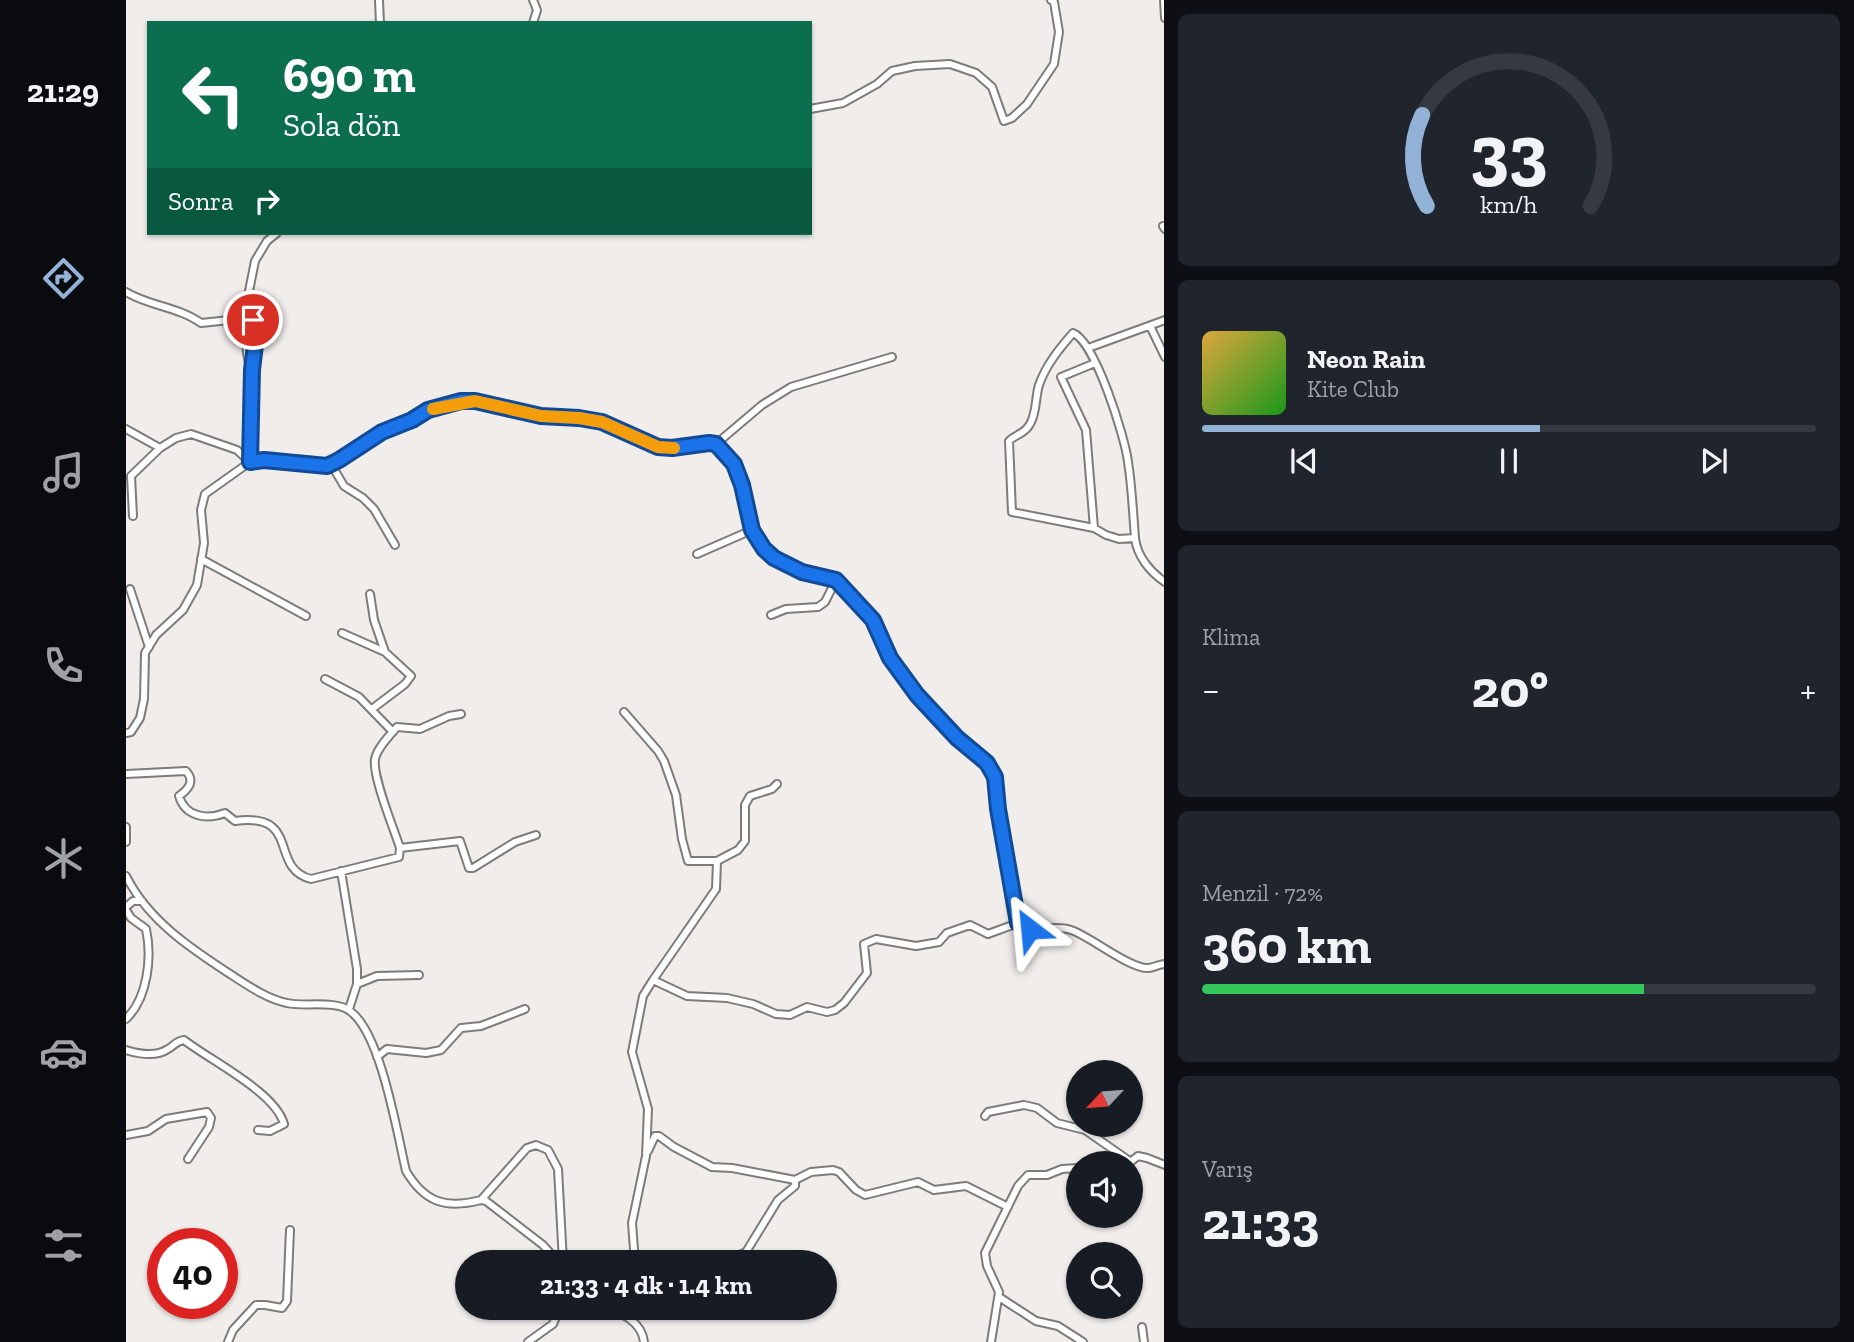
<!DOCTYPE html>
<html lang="tr">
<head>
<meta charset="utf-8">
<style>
	:root { --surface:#171b24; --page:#20242c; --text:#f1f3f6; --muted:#9ea1a6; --line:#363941; --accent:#92b2d8 }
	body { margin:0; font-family:"Zilla Slab",serif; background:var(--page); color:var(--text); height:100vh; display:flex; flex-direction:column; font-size:26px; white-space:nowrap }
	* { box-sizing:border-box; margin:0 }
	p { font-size:23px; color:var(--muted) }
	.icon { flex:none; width:38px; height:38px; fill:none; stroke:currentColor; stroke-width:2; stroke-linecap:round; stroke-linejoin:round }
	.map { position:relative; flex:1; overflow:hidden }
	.details { display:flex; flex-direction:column; gap:14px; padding:14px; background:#0d0f14; width:690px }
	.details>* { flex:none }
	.guide { position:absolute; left:21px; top:21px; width:665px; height:214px; border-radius:0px; box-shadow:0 2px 5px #0004; background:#0b6e4f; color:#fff; overflow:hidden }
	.needle { width:46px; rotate:244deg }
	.buttons { position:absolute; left:940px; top:1060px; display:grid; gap:14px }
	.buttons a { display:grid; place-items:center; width:77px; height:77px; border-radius:50%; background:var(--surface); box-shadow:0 2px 5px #0004; font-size:35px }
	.speed { position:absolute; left:21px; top:1228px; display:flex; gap:14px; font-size:35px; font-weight:700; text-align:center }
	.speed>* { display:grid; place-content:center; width:91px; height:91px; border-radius:50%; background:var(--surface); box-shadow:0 2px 5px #0004; line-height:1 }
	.speed .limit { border:10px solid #d22; background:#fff; color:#111 }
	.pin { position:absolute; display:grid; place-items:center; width:60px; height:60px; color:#fff; margin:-30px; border:4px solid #fff; border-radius:50%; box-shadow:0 2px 7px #0007 }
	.me { position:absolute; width:77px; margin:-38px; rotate:331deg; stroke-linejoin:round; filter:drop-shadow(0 0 5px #0008) }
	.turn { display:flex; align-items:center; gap:24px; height:147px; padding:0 21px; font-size:32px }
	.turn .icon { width:91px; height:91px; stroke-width:2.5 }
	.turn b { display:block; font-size:49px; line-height:60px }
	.then { display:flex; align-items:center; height:66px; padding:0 21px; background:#0003; gap:14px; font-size:26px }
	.big { font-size:52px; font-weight:700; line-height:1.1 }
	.details .widget { flex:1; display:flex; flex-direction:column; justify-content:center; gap:10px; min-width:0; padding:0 24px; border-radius:10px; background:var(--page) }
	.details .dial { align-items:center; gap:0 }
	.dial svg { height:182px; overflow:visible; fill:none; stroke:var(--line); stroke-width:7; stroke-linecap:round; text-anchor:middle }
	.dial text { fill:var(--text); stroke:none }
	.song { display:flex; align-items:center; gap:21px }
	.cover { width:84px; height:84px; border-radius:10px; background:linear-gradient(135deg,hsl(40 70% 55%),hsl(120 70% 35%)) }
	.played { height:7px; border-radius:4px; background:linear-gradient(90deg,var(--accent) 55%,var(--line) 55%) }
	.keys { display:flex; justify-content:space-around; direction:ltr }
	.heat { display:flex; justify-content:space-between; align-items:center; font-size:38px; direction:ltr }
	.charge { height:10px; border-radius:5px; background:linear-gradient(90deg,#34c759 72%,var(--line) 0) }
	.trip { position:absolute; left:329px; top:1250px; width:382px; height:70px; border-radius:35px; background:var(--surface); box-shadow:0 2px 5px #0004; font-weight:700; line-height:70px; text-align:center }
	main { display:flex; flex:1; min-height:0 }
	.dock { display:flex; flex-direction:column; width:126px; justify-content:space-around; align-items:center; background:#090b0e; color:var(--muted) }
	.dock .icon { width:49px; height:49px }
	.dock .on { color:var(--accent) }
	.dock b { font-size:32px; color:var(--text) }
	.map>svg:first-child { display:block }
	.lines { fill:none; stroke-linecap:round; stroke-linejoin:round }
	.minor-casing { stroke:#7e7b79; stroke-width:10 }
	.minor { stroke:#fff; stroke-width:6 }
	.route-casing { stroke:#114b97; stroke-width:18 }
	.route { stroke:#1a73e8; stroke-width:12 }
	.slow { stroke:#f59e0b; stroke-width:12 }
</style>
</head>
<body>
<main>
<nav class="dock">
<b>21:29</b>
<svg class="icon on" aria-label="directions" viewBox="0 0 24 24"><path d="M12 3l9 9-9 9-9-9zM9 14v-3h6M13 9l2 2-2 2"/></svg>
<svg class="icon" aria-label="music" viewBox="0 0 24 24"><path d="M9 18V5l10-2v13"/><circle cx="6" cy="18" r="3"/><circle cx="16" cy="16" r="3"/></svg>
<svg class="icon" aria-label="phone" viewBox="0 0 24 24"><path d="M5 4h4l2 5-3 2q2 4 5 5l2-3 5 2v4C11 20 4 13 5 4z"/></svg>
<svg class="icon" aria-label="climate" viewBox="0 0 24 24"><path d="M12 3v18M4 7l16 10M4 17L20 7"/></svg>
<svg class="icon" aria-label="car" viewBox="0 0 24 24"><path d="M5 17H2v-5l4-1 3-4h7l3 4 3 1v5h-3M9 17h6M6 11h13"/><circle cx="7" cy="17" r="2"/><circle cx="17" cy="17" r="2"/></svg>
<svg class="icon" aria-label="filters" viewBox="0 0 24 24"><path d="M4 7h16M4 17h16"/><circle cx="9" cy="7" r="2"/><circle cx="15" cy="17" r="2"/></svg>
</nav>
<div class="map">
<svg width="1039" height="1342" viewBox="0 0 1039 1342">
	<rect width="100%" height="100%" fill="#f0edeb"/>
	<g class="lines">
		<defs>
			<path id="minor" d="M 253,0 L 254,23
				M 407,0 L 411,10 L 407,23
				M 1038,0 L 1039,18
				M 684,109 L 717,103 L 751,84 L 766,71 L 789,66 L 824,64 L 850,73 L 866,87 L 878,121 L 886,118 L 901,104 L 928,64 L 933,32 L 928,2 L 925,0
				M 1037,226 L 1039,229
				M 0,292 C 23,306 53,307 75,323 L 104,320 L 114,322 C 123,336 118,354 125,369
				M 1024,326 L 1039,357
				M 962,348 L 1039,320
				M 0,429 L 34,448
				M 590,444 L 636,405 L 665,387 L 766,357
				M 124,462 L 126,371 L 130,336 L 122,296 L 129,261 L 141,241 L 151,233
				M 205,464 L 218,486 L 237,498 L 248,509 L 269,545
				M 7,516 L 5,476 L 34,448 L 50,438 L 65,434 L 111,450 L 124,462
				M 968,528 L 960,430 L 935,377 L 969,363
				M 1009,538 C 1007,513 1006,487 1002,462 C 999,437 969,341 947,333 C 933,349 920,365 913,385 C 909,398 911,412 904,424 C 899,434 890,434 883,441 L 886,512 L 968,528 L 980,535 L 993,539 L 1009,538 C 1011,556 1024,572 1039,582
				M 571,554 L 626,530
				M 75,559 L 180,616
				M 4,589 L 23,647
				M 244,594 L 248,620 L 259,652
				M 645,615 L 660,609 L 692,607 L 699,602 L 710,580
				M 216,633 L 259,652 L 285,676 L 279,684 L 246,709
				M 199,679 L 233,697 L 267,732
				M 498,712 L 532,751 L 538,761 L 550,795 L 556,839 L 562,861 L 591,861 L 590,889 L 527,980
				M 0,733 L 5,732 L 14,718 L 18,699 L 19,653 L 30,635 L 57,610 L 71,585 L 78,543 L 75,510 L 79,494 L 124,462 L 138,460 L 201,466 L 256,432 L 286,420 L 302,410 L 335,401 L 349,401 L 415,416 L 453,418 L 476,422 L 532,447 L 546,448 L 583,443 L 590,444 L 608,464 L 616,485 L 626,530 L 638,549 L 648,558 L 676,572 L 710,580 L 747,620 L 764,658 L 791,695 L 831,738 L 861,763 L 869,777 L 872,809 L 892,923 C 913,934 928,924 945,930 C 964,936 1005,970 1023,968 C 1029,967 1034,964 1039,964
				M 0,774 L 60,771 C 69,781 63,789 53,796 C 59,817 81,820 99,813 L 109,821 C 176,812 142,868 185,879 L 273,857 L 274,848 C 268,829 246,776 249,759 C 251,748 264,735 271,727 L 294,729 L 323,716 L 335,714
				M 0,827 L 0,842
				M 274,848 L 334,841 L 343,868 L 347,868 L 389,842 L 410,835
				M 591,861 L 612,850 L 619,841 L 619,805 L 624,796 L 646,789 L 651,784
				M 215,871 L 231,969 L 231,984 L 223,1009
				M 0,876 C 22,920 64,948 104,974 C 121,985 141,999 161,1003 C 178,1007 210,1000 224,1011 C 255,1033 271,1133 280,1171 C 299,1203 320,1209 355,1200 L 360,1201 L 417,1245 L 432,1262
				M 0,907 L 7,901 L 16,901
				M 0,910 L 5,918 L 20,929 C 26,957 22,998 0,1019
				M 231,984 L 251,976 L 293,975
				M 0,1050 C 13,1054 30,1057 42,1049 C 49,1045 50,1041 58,1040 C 85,1061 149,1092 158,1124 L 144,1131 L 132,1130
				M 251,1057 L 261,1049 L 300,1053 L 315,1050 L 335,1028 L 355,1026 L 399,1009
				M 859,1116 L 862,1112 L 898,1105 L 911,1108 L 931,1123 L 959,1130 L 1005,1162
				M 0,1135 L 22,1131 L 40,1119 L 81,1112 L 85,1118 L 83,1127 L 62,1159
				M 522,1151 L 529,1136 L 533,1136 L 548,1147 L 586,1167 L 606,1168 L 669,1180 L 685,1172 L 707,1170 L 713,1172 L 730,1190 L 739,1195 L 792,1182 L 808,1190 L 840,1186 L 882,1207
				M 1003,1163 L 1012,1156 L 1021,1158 L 1039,1165
				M 355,1200 L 401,1148 L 410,1145 L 422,1150 L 432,1169 L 437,1262
				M 509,1262 L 506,1223 L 520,1156 L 522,1109 L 506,1052 L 517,996 L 527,980 L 561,996 L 601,998 L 627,1004 L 650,1014 L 664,1015 L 681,1007 L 701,1012 L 709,1010 L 718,1003 L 741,973 L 738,944 L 750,939 L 790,946 L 813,942 L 821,933 L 844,925 L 862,934 L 892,923
				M 597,1262 L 620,1252 L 652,1200 L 669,1186 L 669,1180
				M 873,1297 L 910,1321 L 932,1326 L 957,1342
				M 479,1307 C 496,1313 516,1322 518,1342
				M 505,1307 L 501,1316 L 508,1307
				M 1016,1327 L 1018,1342
				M 102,1342 L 107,1330 L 130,1305 L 139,1305 L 156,1308 L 161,1301 L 164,1230
				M 402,1342 L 427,1324 L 434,1307
				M 865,1342 L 873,1292 L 861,1266 L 859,1253 L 892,1186 L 902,1175 L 921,1175 L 936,1169 L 952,1168"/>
		</defs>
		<use href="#minor" class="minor-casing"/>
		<use href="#minor" class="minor"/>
	</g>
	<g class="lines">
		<defs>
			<path id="route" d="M 127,320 L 130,336 L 126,370 L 124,462 L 138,460 L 201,466 L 213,460 L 256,432 L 286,420 L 302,410 L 335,401 L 349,401 L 415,416 L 453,418 L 476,422 L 532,447 L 546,448 L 583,443 L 590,444 L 608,464 L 616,485 L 626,530 L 638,549 L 648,558 L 676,572 L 710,580 L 747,620 L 764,658 L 791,695 L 831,738 L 861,763 L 869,777 L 872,809 L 892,923 L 904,929"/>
		</defs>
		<use href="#route" class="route-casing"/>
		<use href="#route" class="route"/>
		<path class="slow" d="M 307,409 L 349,401 L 415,416 L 453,418 L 476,422 L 532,447 L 548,448"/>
	</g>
</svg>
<div class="buttons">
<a><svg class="needle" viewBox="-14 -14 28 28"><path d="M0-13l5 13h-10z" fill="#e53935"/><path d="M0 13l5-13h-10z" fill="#9ea1a6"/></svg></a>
<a><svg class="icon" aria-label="sound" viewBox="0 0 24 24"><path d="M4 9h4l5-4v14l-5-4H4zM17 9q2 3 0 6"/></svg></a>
<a><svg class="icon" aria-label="search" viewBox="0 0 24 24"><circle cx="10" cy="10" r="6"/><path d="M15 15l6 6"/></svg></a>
</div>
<div class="speed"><div class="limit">40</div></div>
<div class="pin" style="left:127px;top:320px;background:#d93025"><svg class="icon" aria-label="arrive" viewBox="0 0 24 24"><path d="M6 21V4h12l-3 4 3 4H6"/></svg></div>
<svg class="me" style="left:904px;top:929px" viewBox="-20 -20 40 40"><path d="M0-17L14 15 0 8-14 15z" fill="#1a73e8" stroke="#fff" stroke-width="4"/></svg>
<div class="trip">21:33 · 4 dk · 1.4 km</div>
<div class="guide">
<div class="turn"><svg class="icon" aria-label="left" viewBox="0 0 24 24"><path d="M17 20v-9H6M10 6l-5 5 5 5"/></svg><div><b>690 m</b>Sola dön</div></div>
<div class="then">Sonra<svg class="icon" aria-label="right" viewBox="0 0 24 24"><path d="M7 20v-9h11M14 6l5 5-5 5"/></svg></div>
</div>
</div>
<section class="details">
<div class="widget dial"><svg viewBox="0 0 100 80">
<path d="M14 69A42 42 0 1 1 86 69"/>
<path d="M14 69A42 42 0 0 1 12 29" stroke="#92b2d8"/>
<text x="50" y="56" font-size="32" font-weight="700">33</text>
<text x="50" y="72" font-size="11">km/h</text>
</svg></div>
<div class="widget">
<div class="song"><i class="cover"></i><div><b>Neon Rain</b><p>Kite Club</p></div></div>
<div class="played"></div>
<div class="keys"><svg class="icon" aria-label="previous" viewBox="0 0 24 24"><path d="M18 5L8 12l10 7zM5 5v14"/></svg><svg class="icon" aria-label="pause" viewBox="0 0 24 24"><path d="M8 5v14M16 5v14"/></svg><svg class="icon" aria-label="next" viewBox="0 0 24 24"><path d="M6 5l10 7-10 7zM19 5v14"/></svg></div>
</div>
<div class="widget"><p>Klima</p>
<div class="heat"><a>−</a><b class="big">20°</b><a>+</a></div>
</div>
<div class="widget"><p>Menzil · 72%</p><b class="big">360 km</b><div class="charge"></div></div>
<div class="widget"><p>Varış</p><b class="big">21:33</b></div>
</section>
</main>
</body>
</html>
